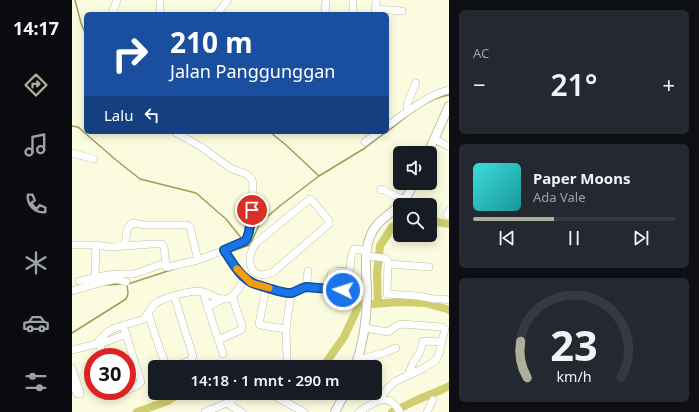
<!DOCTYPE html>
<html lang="id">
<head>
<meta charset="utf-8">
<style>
	:root { --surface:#171b24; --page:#242831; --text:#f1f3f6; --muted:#9ea1a6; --line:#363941; --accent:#aeaf9a }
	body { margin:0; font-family:"Noto Sans",sans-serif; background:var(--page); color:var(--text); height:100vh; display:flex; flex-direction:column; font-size:15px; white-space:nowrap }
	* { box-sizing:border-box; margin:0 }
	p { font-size:13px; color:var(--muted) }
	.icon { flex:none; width:22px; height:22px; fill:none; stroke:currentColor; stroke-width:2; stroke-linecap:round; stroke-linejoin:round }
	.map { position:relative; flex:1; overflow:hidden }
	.drawer { display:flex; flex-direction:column; gap:10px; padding:10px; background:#0d0f14; width:250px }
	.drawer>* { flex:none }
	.top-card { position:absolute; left:12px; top:12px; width:305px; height:122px; border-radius:6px; box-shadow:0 2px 10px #0003; background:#1a4fa0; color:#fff; overflow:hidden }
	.buttons { position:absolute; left:321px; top:146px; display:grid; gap:8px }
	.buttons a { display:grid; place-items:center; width:44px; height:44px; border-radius:6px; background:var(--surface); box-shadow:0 2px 10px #0003; font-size:20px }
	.speed { position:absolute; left:12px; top:348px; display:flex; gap:8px; font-size:20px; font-weight:700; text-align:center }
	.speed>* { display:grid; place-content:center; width:52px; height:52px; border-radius:50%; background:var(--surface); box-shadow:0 2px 10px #0003; line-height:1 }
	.speed .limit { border:6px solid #d22; background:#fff; color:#111 }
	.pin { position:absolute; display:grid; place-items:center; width:34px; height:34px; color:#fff; margin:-17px; border:2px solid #fff; border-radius:50%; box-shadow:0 1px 4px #0007 }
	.me { position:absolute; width:44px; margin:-22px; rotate:274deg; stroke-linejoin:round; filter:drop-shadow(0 0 3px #0008) }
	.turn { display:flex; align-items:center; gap:14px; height:84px; padding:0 20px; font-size:18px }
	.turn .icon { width:52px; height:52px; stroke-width:2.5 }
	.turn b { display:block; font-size:28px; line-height:34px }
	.then { display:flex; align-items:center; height:38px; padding:0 20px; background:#0003; gap:8px; font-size:15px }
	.big { font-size:30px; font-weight:600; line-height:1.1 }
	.drawer .card { flex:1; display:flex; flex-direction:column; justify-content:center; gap:6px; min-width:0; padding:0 14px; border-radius:6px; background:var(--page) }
	.drawer .dial { align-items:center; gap:0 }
	.dial svg { height:104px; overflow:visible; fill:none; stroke:var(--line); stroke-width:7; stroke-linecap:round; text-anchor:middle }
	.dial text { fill:var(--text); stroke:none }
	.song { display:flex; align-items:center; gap:12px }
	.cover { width:48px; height:48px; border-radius:6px; background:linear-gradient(135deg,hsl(180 70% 55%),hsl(180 70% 35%)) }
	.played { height:4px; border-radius:2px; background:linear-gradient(90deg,var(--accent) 40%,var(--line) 40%) }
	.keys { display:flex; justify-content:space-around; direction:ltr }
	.heat { display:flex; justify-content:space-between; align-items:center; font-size:22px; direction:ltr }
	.trip { position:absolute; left:76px; top:360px; width:234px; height:40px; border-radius:6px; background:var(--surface); box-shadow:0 2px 10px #0003; font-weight:600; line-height:40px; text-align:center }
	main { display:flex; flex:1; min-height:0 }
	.tabs { display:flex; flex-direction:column; width:72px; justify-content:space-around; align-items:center; background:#090b0e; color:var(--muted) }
	.tabs .icon { width:28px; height:28px }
	.tabs .selected { color:var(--accent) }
	.tabs b { font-size:18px; color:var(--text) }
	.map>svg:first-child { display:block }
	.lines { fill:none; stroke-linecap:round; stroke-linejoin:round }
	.stream { stroke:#9e9d57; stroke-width:1.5 }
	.river { stroke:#d0ce6e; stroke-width:8 }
	.minor-casing { stroke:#bdbea2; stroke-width:8 }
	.major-casing { stroke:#bdbea2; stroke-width:10 }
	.minor { stroke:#fff; stroke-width:7 }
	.major { stroke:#fff; stroke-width:8 }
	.route-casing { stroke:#114b97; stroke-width:10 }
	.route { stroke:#1a73e8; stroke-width:7 }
	.slow { stroke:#f59e0b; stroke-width:7 }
</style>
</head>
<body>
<main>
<nav class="tabs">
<b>14:17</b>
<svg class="icon selected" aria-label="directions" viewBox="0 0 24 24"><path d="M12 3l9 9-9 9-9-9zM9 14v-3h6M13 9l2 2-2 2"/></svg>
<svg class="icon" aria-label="music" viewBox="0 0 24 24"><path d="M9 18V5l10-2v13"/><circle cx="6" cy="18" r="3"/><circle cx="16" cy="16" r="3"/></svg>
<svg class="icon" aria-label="phone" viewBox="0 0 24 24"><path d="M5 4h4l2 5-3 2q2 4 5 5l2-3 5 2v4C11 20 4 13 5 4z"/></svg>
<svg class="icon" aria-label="climate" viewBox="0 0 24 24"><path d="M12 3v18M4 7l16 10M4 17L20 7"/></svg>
<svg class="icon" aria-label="car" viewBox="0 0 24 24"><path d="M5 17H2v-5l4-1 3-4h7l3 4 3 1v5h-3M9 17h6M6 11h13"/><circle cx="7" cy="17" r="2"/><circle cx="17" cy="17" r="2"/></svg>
<svg class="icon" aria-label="filters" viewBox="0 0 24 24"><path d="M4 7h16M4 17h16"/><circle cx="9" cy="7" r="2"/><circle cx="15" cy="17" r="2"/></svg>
</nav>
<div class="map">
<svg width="377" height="412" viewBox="0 0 377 412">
	<rect width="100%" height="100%" fill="#fbfcdf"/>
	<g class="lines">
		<path class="stream" d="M 3,0 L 9,23 L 14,35
			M 0,126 L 6,127 L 44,160 L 68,179 L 124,193 L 154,219 L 170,239
			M 198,132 L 214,145 L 247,176
			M 315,132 C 334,117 353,99 377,95
			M 178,245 L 188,223 L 209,205 L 247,176 L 293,148 L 314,132
			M 163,250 L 178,245
			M 56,284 L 102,269
			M 34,285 L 50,284
			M 0,333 L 54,299 L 56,294 L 55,284"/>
		<path class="river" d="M 358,221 L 377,224
			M 306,303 L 305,274 L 308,246 L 320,227 L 328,226
			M 248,367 L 253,364 L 272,337 L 287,305 L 328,302 L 353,303 L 375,309 L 377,310
			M 65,412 L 96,401 L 108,393
			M 320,412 L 345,400 L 369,390 L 377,386"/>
		<defs>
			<path id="minor" d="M 281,0 L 281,14
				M 304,9 L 330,11
				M 40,14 L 45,0
				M 88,14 L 88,0
				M 145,14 L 156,0
				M 253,14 L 254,0
				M 303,14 L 304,4 L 304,0
				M 336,111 L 335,107 L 335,104 L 344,83
				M 315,126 C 332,114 357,94 377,90
				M 363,139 L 377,147
				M 293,142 L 307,132
				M 0,153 L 22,159
				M 309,190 L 310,189 L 332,200
				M 238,199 L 240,200 L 257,221 L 257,224 L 201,272 C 178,283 172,259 184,243 Z
				M 375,215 L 377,211
				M 0,245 L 24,245 L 39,247 L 80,244 L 90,244 L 92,247 L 94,265 L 94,267 L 96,267 L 126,260 L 161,247 L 173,241 L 176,236 L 180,211 L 181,183 L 179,178 L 174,174 L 158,168 L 131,148 L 103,132
				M 53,246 L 55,229 L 60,223 L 74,225 L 116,225 L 118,227 L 126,260
				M 152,250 C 160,262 169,279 183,284 C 191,286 212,293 219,293 C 224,292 229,288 234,287 L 295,292
				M 295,256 L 312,258 L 315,260 L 316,264 L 315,293 L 315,294 L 346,296 L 362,299 L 372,299 L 377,300
				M 316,264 L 357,267
				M 23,277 L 24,245
				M 7,281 L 13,280 L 23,277 L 44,274 L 62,274 L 93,263
				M 194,287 L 187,324 L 188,325 L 214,329
				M 234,287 L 236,271
				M 258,289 L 259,275 L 260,273 L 264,271 L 277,272 L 278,271 L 279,258 L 282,249 L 284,249 L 295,251
				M 0,291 L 31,282 L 44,279 L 54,282
				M 131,292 L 141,324 L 151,354
				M 102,296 L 121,356 L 119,360 L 102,367
				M 135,307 L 151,299
				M 76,313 C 80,324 90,361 96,367
				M 51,325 L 69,382 L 65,386 L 55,390
				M 293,328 L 316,332 L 324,326 L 329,324 L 370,327 L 373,329 L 367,354 L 364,360 L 352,368 L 324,381 L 317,387 L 306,400
				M 146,340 L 169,330 L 170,328 L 170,325 L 160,296
				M 27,341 L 31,357
				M 25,344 C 36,325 53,326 72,319 C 76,315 78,308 83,304 C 90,298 121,289 131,292 C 139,294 146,301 155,299 C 164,296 169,285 173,278
				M 0,350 L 25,344 L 28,344 L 55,334
				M 215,358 L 214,329 L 219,293
				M 286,360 L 312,353 L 324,348
				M 0,368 L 8,392 L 8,394 L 5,394 L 0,382
				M 336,375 L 341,363 L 348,352 L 351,341 L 370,342
				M 45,391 L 49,391
				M 197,393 L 232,412
				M 155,403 L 170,393
				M 133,412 L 155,403 L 159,406 L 170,412
				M 287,412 C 296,406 312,393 322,404 C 324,406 326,409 328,412
				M 355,412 L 361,400"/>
			<path id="major" d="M 356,153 L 377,106
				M 283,367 C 291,344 295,319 295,295 C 295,277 291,253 298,237 C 303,222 316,216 327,206 C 334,200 338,191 342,183
				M 263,412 L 273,393"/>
		</defs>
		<use href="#minor" class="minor-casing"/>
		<use href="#major" class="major-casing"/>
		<use href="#minor" class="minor"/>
		<use href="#major" class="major"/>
	</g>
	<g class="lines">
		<defs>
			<path id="route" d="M 180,210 L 177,232 L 175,238 L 173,241 L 152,250 C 160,262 169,279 183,284 C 191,286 212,294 219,293 C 224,292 229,288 234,287 L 271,290"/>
		</defs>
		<use href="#route" class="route-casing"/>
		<use href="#route" class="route"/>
		<path class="slow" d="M 165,269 L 179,283 L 197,288"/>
	</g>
</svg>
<div class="buttons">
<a><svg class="icon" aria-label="sound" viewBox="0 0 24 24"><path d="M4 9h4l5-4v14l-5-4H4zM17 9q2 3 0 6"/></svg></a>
<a><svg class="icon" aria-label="search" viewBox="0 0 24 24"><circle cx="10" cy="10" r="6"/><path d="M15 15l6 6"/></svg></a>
</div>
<div class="speed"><div class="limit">30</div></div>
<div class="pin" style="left:180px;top:210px;background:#d93025"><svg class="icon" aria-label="arrive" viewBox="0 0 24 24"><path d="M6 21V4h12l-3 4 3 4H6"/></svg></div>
<svg class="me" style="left:271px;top:290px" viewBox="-20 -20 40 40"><circle r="17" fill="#1a73e8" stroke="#fff" stroke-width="3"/><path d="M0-11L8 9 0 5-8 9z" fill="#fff"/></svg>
<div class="trip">14:18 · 1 mnt · 290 m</div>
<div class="top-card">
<div class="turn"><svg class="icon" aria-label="right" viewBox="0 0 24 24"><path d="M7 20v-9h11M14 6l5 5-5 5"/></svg><div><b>210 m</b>Jalan Panggunggan</div></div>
<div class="then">Lalu<svg class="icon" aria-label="left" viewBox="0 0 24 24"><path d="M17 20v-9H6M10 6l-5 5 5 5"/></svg></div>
</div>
</div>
<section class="drawer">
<div class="card"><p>AC</p>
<div class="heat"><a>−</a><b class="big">21°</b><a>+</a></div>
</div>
<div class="card">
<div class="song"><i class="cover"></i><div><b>Paper Moons</b><p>Ada Vale</p></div></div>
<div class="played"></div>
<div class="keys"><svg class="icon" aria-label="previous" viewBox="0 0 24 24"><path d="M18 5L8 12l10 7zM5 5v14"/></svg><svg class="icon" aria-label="pause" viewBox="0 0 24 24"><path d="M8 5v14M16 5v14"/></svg><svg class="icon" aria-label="next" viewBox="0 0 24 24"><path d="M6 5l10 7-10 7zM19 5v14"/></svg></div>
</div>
<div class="card dial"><svg viewBox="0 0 100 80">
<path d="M14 69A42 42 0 1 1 86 69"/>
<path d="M14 69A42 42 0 0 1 9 41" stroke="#aeaf9a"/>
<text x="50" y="56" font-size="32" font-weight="700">23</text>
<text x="50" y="72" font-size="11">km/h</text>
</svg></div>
</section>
</main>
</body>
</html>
